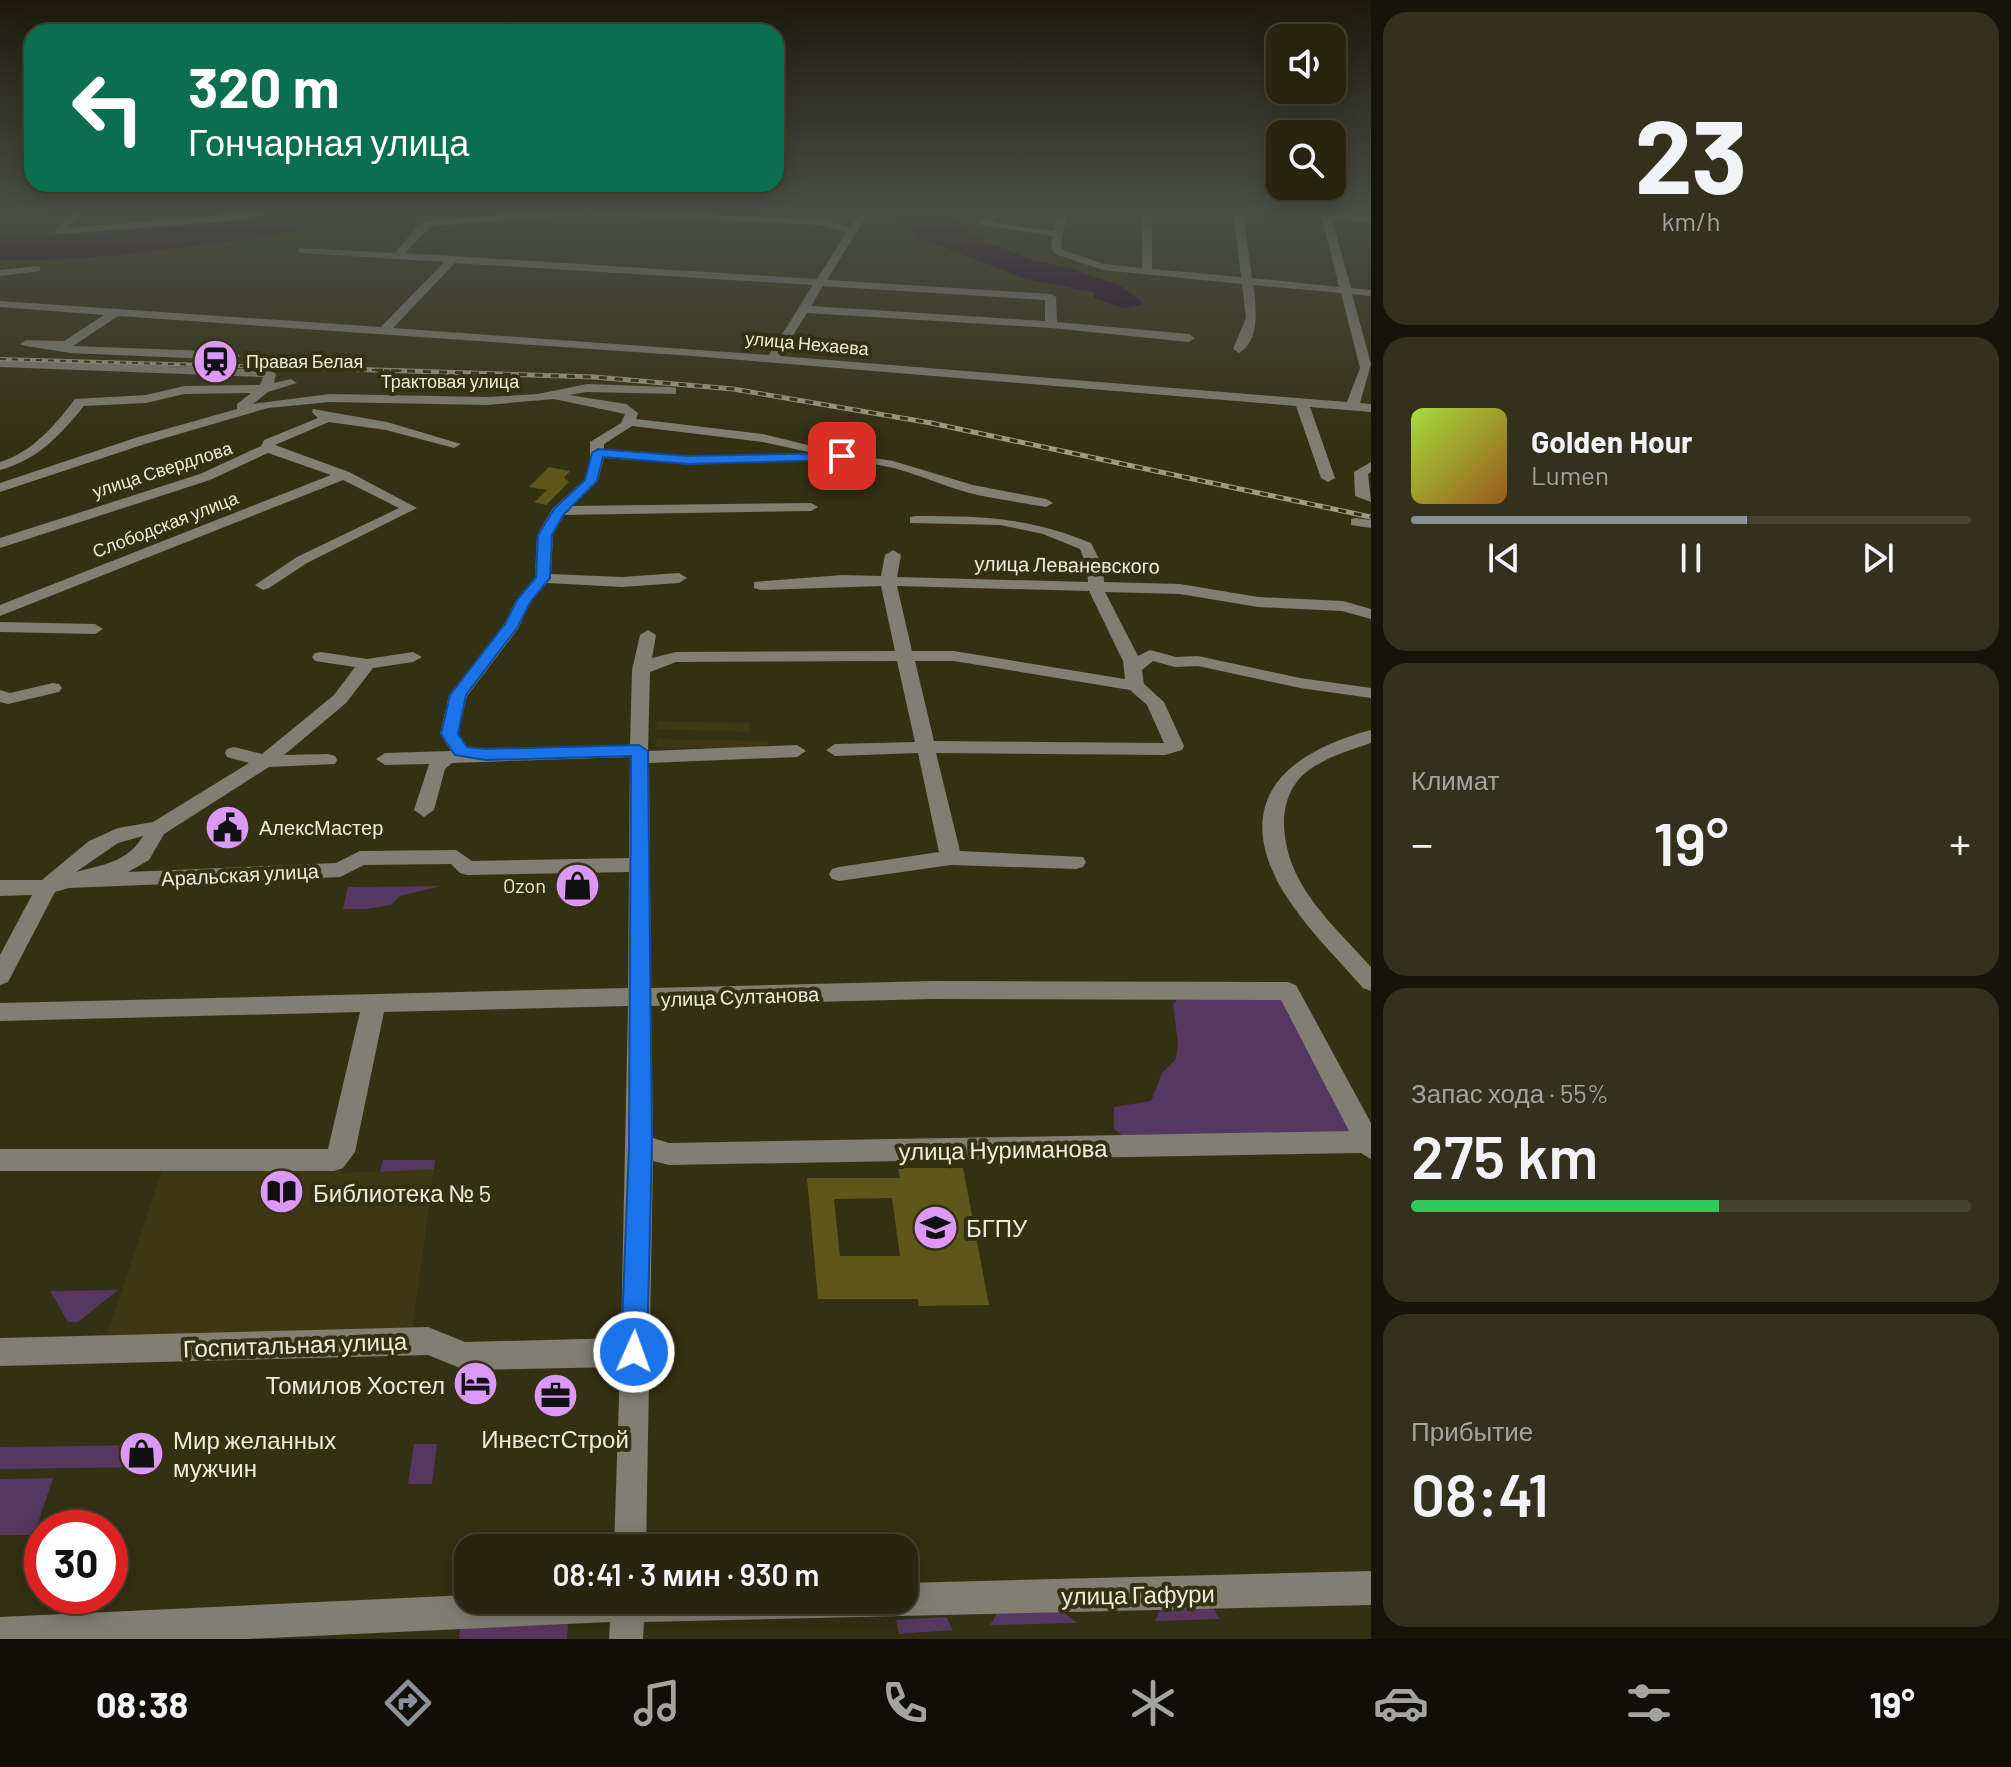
<!DOCTYPE html>
<html lang="ru">
<head>
<meta charset="utf-8">
<style>
	:root { --surface:#27240f; --page:#33301d; --text:#f1f3f6; --muted:#a4a49e; --line:#43412f; --accent:#8c9099 }
	body { margin:0; font-family:Barlow,sans-serif; background:var(--page); color:var(--text); height:100vh; display:flex; flex-direction:column; font-size:30px; white-space:nowrap }
	* { box-sizing:border-box; margin:0 }
	p { font-size:26px; color:var(--muted) }
	.icon { flex:none; width:44px; height:44px; fill:none; stroke:currentColor; stroke-width:2; stroke-linecap:round; stroke-linejoin:round }
	.map { position:relative; flex:1; overflow:hidden }
	.details { display:flex; flex-direction:column; gap:12px; padding:12px; background:#151408; width:640px }
	.details>* { flex:none }
	.guide { position:absolute; left:24px; top:24px; width:760px; height:168px; border-radius:24px; box-shadow:0 4px 20px #0003,0 0 0 2px var(--line); background:#0b6e4f; color:#fff; overflow:hidden }
	.fabs { position:absolute; left:1266px; top:24px; display:grid; gap:16px }
	.fabs a { display:grid; place-items:center; width:80px; height:80px; border-radius:16px; background:var(--surface); box-shadow:0 4px 20px #0003,0 0 0 2px var(--line); font-size:40px }
	.speed { position:absolute; left:24px; top:1510px; display:flex; gap:16px; font-size:40px; font-weight:700; text-align:center }
	.speed>* { display:grid; place-content:center; width:104px; height:104px; border-radius:50%; background:var(--surface); box-shadow:0 4px 20px #0003,0 0 0 2px var(--line); line-height:1 }
	.speed .limit { border:12px solid #d22; background:#fff; color:#111 }
	.pin { position:absolute; display:grid; place-items:center; width:68px; height:68px; color:#fff; margin:-34px; border-radius:16px; box-shadow:0 4px 12px #0006 }
	.me { position:absolute; width:88px; margin:-44px; rotate:2deg; stroke-linejoin:round; filter:drop-shadow(0 0 6px #0008) }
	.turn { display:flex; align-items:center; gap:28px; height:168px; padding:0 32px; font-size:36px }
	.turn .icon { width:104px; height:104px; stroke-width:2.5 }
	.turn b { display:block; font-size:56px; line-height:68px }
	.big { font-size:60px; font-weight:600; line-height:1.1 }
	.details .widget { flex:1; display:flex; flex-direction:column; justify-content:center; gap:12px; min-width:0; padding:0 28px; border-radius:24px; background:var(--page) }
	.details .dial { align-items:center; gap:0 }
	.dial b { font-size:104px; line-height:1 }
	.song { display:flex; align-items:center; gap:24px }
	.cover { width:96px; height:96px; border-radius:12px; background:linear-gradient(135deg,hsl(80 70% 55%),hsl(30 70% 35%)) }
	.played { height:8px; border-radius:4px; background:linear-gradient(90deg,var(--accent) 60%,var(--line) 60%) }
	.keys { display:flex; justify-content:space-around; direction:ltr }
	.heat { display:flex; justify-content:space-between; align-items:center; font-size:44px; direction:ltr }
	.charge { height:12px; border-radius:6px; background:linear-gradient(90deg,#34c759 55%,var(--line) 0) }
	.trip { position:absolute; left:454px; top:1534px; width:464px; height:80px; border-radius:24px; background:var(--surface); box-shadow:0 4px 20px #0003,0 0 0 2px var(--line); font-weight:600; line-height:80px; text-align:center }
	.dock { display:flex; height:128px; justify-content:space-around; align-items:center; background:#100e06; color:var(--muted) }
	.dock .icon { width:56px; height:56px }
	.dock .on { color:var(--accent) }
	.dock b { font-size:36px; color:var(--text) }
	main { display:flex; flex:1; min-height:0 }
	.map>svg:first-child { display:block }
	.built { fill:#3d3713 }
	.green { fill:#553761 }
	.water { fill:#260831 }
	.building { fill:#5f5619; fill-rule:evenodd }
	.lines { fill:none; stroke-linecap:round; stroke-linejoin:round }
	.minor { fill:#807f71; fill-rule:evenodd }
	.rail-far1-casing { stroke:#9e9b85; stroke-width:4 }
	.rail-casing { stroke:#9e9b85; stroke-width:5 }
	.rail-far1 { stroke:#343014; stroke-width:2; stroke-dasharray:6; stroke-linecap:butt }
	.rail { stroke:#343014; stroke-width:3; stroke-dasharray:8; stroke-linecap:butt }
	.route { fill:#1a73e8; stroke:#114b97; stroke-width:2 }
	.labels { text-anchor:middle; dominant-baseline:central; stroke-width:8; stroke-linejoin:round; paint-order:stroke }
	.far-street-label { font-size:18px; fill:#edebda; stroke:#343014 }
	.far-poi-label { font-size:18px; fill:#edebda; stroke:#343014; text-anchor:start }
	.street-label { font-size:20px; fill:#edebda; stroke:#343014 }
	.poi-label { font-size:20px; fill:#edebda; stroke:#343014; text-anchor:start }
	.near-street-label { font-size:24px; fill:#edebda; stroke:#343014 }
	.near-poi-label { font-size:24px; fill:#edebda; stroke:#343014; text-anchor:start }
</style>
</head>
<body>
<main>
<div class="map">
<svg width="1371" height="1639" viewBox="0 0 1371 1639">
	<rect width="100%" height="100%" fill="#343014"/>
	<path class="built" d="M 657,721 L 749,723 L 749,732 L 656,729 Z
		M 657,739 L 767,741 L 767,749 L 656,747 Z
		M 342,1166 L 341,1173 L 434,1169 L 412,1331 L 107,1335 L 163,1168 Z"/>
	<path class="green" d="M 441,886 L 400,896 L 391,905 L 366,909 L 343,909 L 348,887 Z
		M 1282,995 L 1350,1131 L 1126,1138 L 1114,1129 L 1114,1107 L 1151,1101 L 1162,1073 L 1176,1059 L 1178,1044 L 1173,1004 L 1178,999 Z
		M 383,1160 L 435,1160 L 434,1169 L 380,1172 Z
		M 118,1290 L 78,1322 L 68,1322 L 50,1291 Z
		M 414,1444 L 437,1444 L 432,1484 L 408,1484 Z
		M 152,1445 L 146,1467 L 0,1469 L 0,1447 Z
		M 53,1478 L 34,1535 L 0,1535 L 0,1479 Z
		M 1213,1607 L 1219,1619 L 1155,1621 L 1161,1608 Z
		M 1062,1611 L 1077,1623 L 990,1625 L 998,1612 Z
		M 946,1617 L 953,1630 L 899,1634 L 896,1620 Z
		M 568,1624 L 567,1639 L 459,1639 L 460,1628 Z"/>
	<path class="water" d="M 287,210 L 514,210 L 419,216 L 414,219 C 276,229 139,263 0,260 L 0,234 C 55,238 110,233 165,227 C 206,224 247,221 287,210 Z
		M 902,210 L 959,210 L 951,216 L 972,236 L 1032,260 L 1069,268 L 1119,285 L 1141,301 L 1140,305 L 1123,308 L 1094,298 L 1093,292 L 1025,279 L 918,237 L 900,220 Z"/>
	<path class="building" d="M 549,467 L 570,471 L 564,478 L 569,482 L 546,505 L 534,502 L 547,490 L 529,487 Z
		M 898,1168 L 963,1168 L 989,1305 L 919,1306 L 918,1299 L 818,1299 L 807,1178 L 900,1178 ZM 892,1198 L 900,1256 L 840,1256 L 834,1199 Z"/>
	<g class="lines">
		<path class="minor" d="M 74,210 L 84,210 L 67,228 L 283,210 L 244,220 L 55,234 L 55,230 Z
			M 563,210 L 822,219 L 849,227 L 860,210 L 870,210 L 827,280 L 1051,294 L 1056,297 L 1057,322 L 1189,334 L 1195,338 L 1189,342 L 1051,328 L 807,313 L 780,356 L 1347,402 L 1360,368 L 1341,293 L 1253,285 C 1256,306 1261,340 1239,353 L 1233,349 L 1246,318 L 1242,284 L 1103,270 L 1055,254 L 1051,245 L 1053,236 L 977,224 L 994,210 L 1005,210 L 990,222 L 1054,231 L 1058,210 L 1068,210 L 1061,245 L 1063,250 L 1104,264 L 1142,268 L 1142,210 L 1152,210 L 1152,269 L 1241,277 L 1233,210 L 1243,210 L 1252,278 L 1339,287 L 1322,218 L 1251,210 L 1330,210 L 1331,213 L 1371,216 L 1371,222 L 1332,219 L 1351,288 L 1371,290 L 1371,296 L 1352,294 L 1371,364 L 1360,403 L 1371,404 L 1371,412 L 1310,407 L 1335,478 L 1328,482 L 1321,478 L 1296,406 L 693,356 L 118,316 L 73,346 L 234,352 L 240,356 L 234,360 L 70,353 C 59,350 28,348 20,344 L 26,340 L 64,341 L 104,315 L 0,307 L 0,301 L 381,327 L 444,262 L 303,253 L 299,252 L 299,248 L 395,253 L 419,224 L 426,221 ZM 584,214 L 821,225 L 846,233 L 817,279 L 405,253 L 431,226 ZM 455,263 L 813,285 L 769,355 L 393,328 ZM 823,286 L 1045,300 L 1045,321 L 811,306 Z
			M 36,266 L 40,267 L 40,271 L 0,276 L 0,270 Z
			M 0,359 L 270,370 L 276,374 L 274,383 L 291,379 L 297,383 L 268,392 L 253,404 L 330,394 L 487,397 L 538,394 L 587,384 L 672,387 L 676,388 L 676,394 L 587,392 L 569,395 L 626,404 L 638,413 L 636,419 L 763,434 L 836,452 L 893,461 L 973,485 L 1046,499 L 1053,503 L 1046,507 C 1019,502 992,499 966,492 C 929,482 882,456 845,466 L 849,485 L 842,489 L 837,488 L 830,472 L 831,464 L 836,460 L 688,464 L 604,458 L 598,481 L 572,506 L 811,503 L 818,507 L 811,511 L 563,515 L 553,535 L 551,574 L 622,577 L 679,573 L 687,578 L 679,583 L 622,587 L 547,583 L 531,601 L 518,629 L 467,696 L 458,734 L 467,746 L 489,750 L 630,745 L 632,670 L 640,635 L 648,630 L 656,635 L 652,658 L 676,652 L 895,651 L 881,586 L 760,590 L 754,588 L 754,582 L 842,575 L 881,576 L 885,555 L 893,550 L 901,555 L 897,577 L 1088,582 L 1087,567 L 1080,549 L 1043,534 L 1000,525 L 910,523 L 910,517 L 915,516 C 983,516 1027,517 1091,543 L 1103,567 L 1104,582 L 1180,584 L 1258,597 L 1343,601 L 1371,609 L 1371,619 L 1342,611 L 1258,607 L 1180,594 L 1105,592 L 1138,656 L 1150,650 L 1176,657 L 1198,656 L 1300,678 L 1371,688 L 1371,698 L 1300,688 L 1198,666 L 1175,667 L 1153,661 L 1142,670 L 1144,684 L 1164,702 L 1184,746 L 1182,750 L 1165,755 L 936,753 L 960,851 L 1083,857 L 1086,862 L 1083,867 L 1076,869 L 951,865 L 839,881 L 832,879 L 829,874 L 832,869 L 839,867 L 939,852 L 918,753 L 835,756 L 826,750 L 835,744 L 915,742 L 897,661 L 676,662 L 650,672 L 648,751 L 797,745 L 806,751 L 797,757 L 649,763 L 651,988 L 933,981 L 1288,982 L 1296,985 L 1371,1123 L 1371,1159 L 1361,1153 L 669,1165 L 653,1161 L 646,1548 L 614,1548 L 620,1367 L 465,1370 L 428,1355 L 0,1366 L 0,1338 L 428,1327 L 465,1342 L 621,1338 L 628,1006 L 384,1012 L 355,1152 L 343,1168 L 334,1171 L 0,1171 L 0,1149 L 328,1149 L 360,1012 L 0,1021 L 0,1003 L 628,988 L 629,872 L 467,875 L 460,873 L 451,864 L 364,865 L 340,877 L 69,888 L 55,892 L 8,982 L 0,985 L 0,955 L 32,895 L 0,896 L 0,880 L 42,880 L 89,841 L 118,828 L 153,822 L 249,763 L 227,757 L 225,753 L 227,749 L 234,747 L 262,754 L 334,695 L 355,667 L 315,661 L 312,657 L 315,653 L 321,652 L 367,659 L 413,652 L 422,657 L 413,662 L 373,668 L 346,703 L 284,755 L 328,754 L 335,756 L 337,760 L 335,764 L 269,767 L 164,834 L 149,860 L 128,872 L 336,863 L 360,851 L 456,850 L 472,861 L 629,858 L 630,757 L 452,763 L 445,769 L 434,810 L 424,817 L 414,810 L 429,764 L 385,765 L 376,759 L 385,753 L 451,751 L 440,734 L 449,695 L 504,624 L 516,600 L 535,577 L 537,535 L 553,508 L 585,479 L 590,466 L 590,442 L 621,423 L 625,414 L 554,399 L 487,405 L 330,402 L 268,408 L 148,443 L 0,492 L 0,483 L 138,437 L 237,409 L 237,404 L 251,393 L 184,394 L 146,403 L 84,406 C 60,435 38,460 0,470 L 0,462 C 33,452 55,425 75,399 L 146,395 L 184,386 L 260,385 L 263,377 L 0,367 ZM 632,426 L 763,442 L 813,453 L 688,456 L 604,449 L 604,444 ZM 897,586 L 1089,591 L 1123,661 L 1125,679 L 954,651 L 912,651 ZM 915,661 L 954,661 L 1130,690 L 1147,705 L 1164,743 L 934,741 ZM 143,836 C 128,862 102,865 76,872 L 118,843 ZM 933,999 L 1281,1000 L 1349,1131 L 669,1143 L 653,1138 L 651,1006 Z
			M 313,409 L 387,422 L 461,444 L 454,448 L 386,430 L 329,422 L 275,445 L 349,472 L 417,508 L 307,563 L 269,588 L 263,590 L 255,585 L 297,557 L 399,508 L 343,480 L 0,616 L 0,605 L 331,475 L 268,453 L 210,480 L 0,548 L 0,538 L 200,474 L 261,446 L 264,440 L 318,418 L 312,412 Z
			M 1371,462 L 1371,472 L 1368,474 L 1371,502 L 1355,496 L 1354,472 Z
			M 1356,518 L 1371,520 L 1371,528 L 1351,525 L 1351,519 Z
			M 0,622 L 95,624 L 103,629 L 95,634 L 0,632 Z
			M 53,683 L 59,684 L 62,688 L 59,692 L 8,704 L 0,702 L 0,690 L 10,693 Z
			M 1371,730 L 1371,743 C 1350,750 1327,757 1309,770 C 1292,782 1284,802 1284,823 C 1285,885 1333,924 1371,967 L 1371,991 L 1363,988 C 1335,956 1303,925 1281,888 C 1231,799 1288,752 1371,730 Z
			M 1371,1571 L 1371,1605 L 644,1622 L 643,1639 L 609,1639 L 610,1622 L 248,1639 L 0,1639 L 0,1617 L 468,1595 L 468,1600 L 904,1600 L 904,1583 Z"/>
		<defs>
			<path id="rail-far1" d="M 0,359 L 409,371"/>
			<path id="rail" d="M 343,369 L 594,377 L 733,389 L 931,423 L 1371,517"/>
		</defs>
		<use href="#rail-far1" class="rail-far1-casing"/>
		<use href="#rail" class="rail-casing"/>
		<use href="#rail-far1" class="rail-far1"/>
		<use href="#rail" class="rail"/>
	</g>
	<linearGradient id="sky" x2="0" y2="1"><stop stop-color="#1d1a0b"/><stop offset="0.48" stop-color="#4a4e45"/><stop offset="1" stop-color="#4a4e45" stop-opacity="0"/></linearGradient>
	<rect width="1371" height="439" fill="url(#sky)"/>
	<path class="route" d="M 598,449 L 688,456 L 842,453 L 848,456 L 842,460 L 688,464 L 603,457 L 597,481 L 564,514 L 552,535 L 550,578 L 531,601 L 517,628 L 466,695 L 458,734 L 467,747 L 486,749 L 639,745 L 648,751 L 652,1146 L 647,1352 L 643,1361 L 634,1365 L 625,1361 L 621,1352 L 629,1146 L 631,756 L 486,760 L 455,755 L 441,734 L 450,695 L 505,624 L 517,600 L 536,577 L 538,535 L 554,509 L 585,480 L 592,453 Z"/>
	<defs>
		<symbol id="station-disc" viewBox="-11 -11 22 22"><circle r="9.5" fill="#db99f5" stroke="#343014"/><path d="M-3-6H3Q5-6 5-4V2Q5 4 3 4L4.5 6H3L1.5 4h-3L-3 6H-4.5L-3 4Q-5 4-5 2V-4Q-5-6-3-6ZM-3.5-4v3h7v-3ZM-3.5 1v1.5H-2V1ZM2 1v1.5H3.5V1Z" fill="#111"/></symbol>
		<symbol id="civic-disc" viewBox="-11 -11 22 22"><circle r="9.5" fill="#db99f5" stroke="#343014"/><path d="M-.6-6.5H3V-4.5H.6V-3L4-1V1h2V6H-6V1h2V-1L-.6-3ZM-1.2 2.5V6h2.4V2.5Z" fill="#111"/></symbol>
		<symbol id="shop-disc" viewBox="-11 -11 22 22"><circle r="9.5" fill="#db99f5" stroke="#343014"/><path d="M-5-2.5h2.3a2.7 3.5 0 0 1 5.4 0H5L5.5 6h-11ZM-1.5-2.5h3a1.5 2.3 0 0 0-3 0Z" fill="#111"/></symbol>
		<symbol id="library-disc" viewBox="-11 -11 22 22"><circle r="9.5" fill="#db99f5" stroke="#343014"/><path d="M-6-4Q-3-5.5-.7-3.5V5Q-3 3-6 4ZM6-4Q3-5.5 .7-3.5V5Q3 3 6 4Z" fill="#111"/></symbol>
		<symbol id="university-disc" viewBox="-11 -11 22 22"><circle r="9.5" fill="#db99f5" stroke="#343014"/><path d="M0-5L7-2L0 1L-7-2ZM-4 1L0 2.5L4 1V4Q0 6-4 4Z" fill="#111"/></symbol>
		<symbol id="hotel-disc" viewBox="-11 -11 22 22"><circle r="9.5" fill="#db99f5" stroke="#343014"/><path d="M-6-4.5h1.5V1H6V5H4.5V3h-9V5H-6ZM-4 0a1.8 1.8 0 1 1 3.6 0ZM.5 0V-2.5h3Q6-2.5 6 0Z" fill="#111"/></symbol>
		<symbol id="office-disc" viewBox="-11 -11 22 22"><circle r="9.5" fill="#db99f5" stroke="#343014"/><path d="M-6-3h4V-5.5h4V-3h4V5H-6ZM-1-4.5V-3h2v-1.5ZM-6 0V1H6V0Z" fill="#111"/></symbol>
	</defs>
	<g fill-rule="evenodd">
		<use href="#station-disc" x="190" y="336" width="51" height="51"/>
		<use href="#civic-disc" x="202" y="802" width="51" height="51"/>
		<use href="#shop-disc" x="552" y="860" width="51" height="51"/>
		<use href="#library-disc" x="256" y="1166" width="51" height="51"/>
		<use href="#university-disc" x="910" y="1202" width="51" height="51"/>
		<use href="#hotel-disc" x="450" y="1358" width="51" height="51"/>
		<use href="#office-disc" x="530" y="1370" width="51" height="51"/>
		<use href="#shop-disc" x="116" y="1428" width="51" height="51"/>
	</g>
	<g class="labels">
		<g class="far-street-label">
			<text transform="translate(807 343) rotate(5)">улица Нехаева</text>
			<text x="450" y="381">Трактовая улица</text>
			<text transform="translate(162 469) rotate(-18)">улица Свердлова</text>
			<text transform="translate(165 524) rotate(-21)">Слободская улица</text>
		</g>
		<g class="far-poi-label">
			<text x="246" y="361">Правая Белая</text>
		</g>
		<g class="street-label">
			<text transform="translate(1067 564) rotate(1)">улица Леваневского</text>
			<text transform="translate(240 874) rotate(-3)">Аральская улица</text>
			<text transform="translate(740 996) rotate(-2)">улица Султанова</text>
		</g>
		<g class="poi-label">
			<text x="259" y="827">АлексМастер</text>
			<text x="546" y="885" text-anchor="end">Ozon</text>
		</g>
		<g class="near-street-label">
			<text transform="translate(1003 1149) rotate(-1)">улица Нуриманова</text>
			<text transform="translate(295 1344) rotate(-2)">Госпитальная улица</text>
			<text transform="translate(1138 1594) rotate(-1)">улица Гафури</text>
		</g>
		<g class="near-poi-label">
			<text x="313" y="1192">Библиотека № 5</text>
			<text x="966" y="1227">БГПУ</text>
			<text x="445" y="1384" text-anchor="end">Томилов Хостел</text>
			<text x="555" y="1438" text-anchor="middle">ИнвестСтрой</text>
			<text x="173" y="1439">Мир желанных<tspan x="173" dy="28">мужчин</tspan></text>
		</g>
	</g>
</svg>
<div class="fabs">
<a><svg class="icon" aria-label="sound" viewBox="0 0 24 24"><path d="M4 9h4l5-4v14l-5-4H4zM17 9q2 3 0 6"/></svg></a>
<a><svg class="icon" aria-label="search" viewBox="0 0 24 24"><circle cx="10" cy="10" r="6"/><path d="M15 15l6 6"/></svg></a>
</div>
<div class="speed"><div class="limit">30</div></div>
<div class="pin" style="left:842px;top:456px;background:#d93025"><svg class="icon" aria-label="arrive" viewBox="0 0 24 24"><path d="M6 21V4h12l-3 4 3 4H6"/></svg></div>
<svg class="me" style="left:634px;top:1352px" viewBox="-20 -20 40 40"><circle r="17" fill="#1a73e8" stroke="#fff" stroke-width="3"/><path d="M0-11L8 9 0 5-8 9z" fill="#fff"/></svg>
<div class="trip">08:41 · 3 мин · 930 m</div>
<div class="guide">
<div class="turn"><svg class="icon" aria-label="left" viewBox="0 0 24 24"><path d="M17 20v-9H6M10 6l-5 5 5 5"/></svg><div><b>320 m</b>Гончарная улица</div></div>
</div>
</div>
<section class="details">
<div class="widget dial"><b>23</b><p>km/h</p></div>
<div class="widget">
<div class="song"><i class="cover"></i><div><b>Golden Hour</b><p>Lumen</p></div></div>
<div class="played"></div>
<div class="keys"><svg class="icon" aria-label="previous" viewBox="0 0 24 24"><path d="M18 5L8 12l10 7zM5 5v14"/></svg><svg class="icon" aria-label="pause" viewBox="0 0 24 24"><path d="M8 5v14M16 5v14"/></svg><svg class="icon" aria-label="next" viewBox="0 0 24 24"><path d="M6 5l10 7-10 7zM19 5v14"/></svg></div>
</div>
<div class="widget"><p>Климат</p>
<div class="heat"><a>−</a><b class="big">19°</b><a>+</a></div>
</div>
<div class="widget"><p>Запас хода · 55%</p><b class="big">275 km</b><div class="charge"></div></div>
<div class="widget"><p>Прибытие</p><b class="big">08:41</b></div>
</section>
</main>
<nav class="dock">
<b>08:38</b>
<svg class="icon on" aria-label="directions" viewBox="0 0 24 24"><path d="M12 3l9 9-9 9-9-9zM9 14v-3h6M13 9l2 2-2 2"/></svg>
<svg class="icon" aria-label="music" viewBox="0 0 24 24"><path d="M9 18V5l10-2v13"/><circle cx="6" cy="18" r="3"/><circle cx="16" cy="16" r="3"/></svg>
<svg class="icon" aria-label="phone" viewBox="0 0 24 24"><path d="M5 4h4l2 5-3 2q2 4 5 5l2-3 5 2v4C11 20 4 13 5 4z"/></svg>
<svg class="icon" aria-label="climate" viewBox="0 0 24 24"><path d="M12 3v18M4 7l16 10M4 17L20 7"/></svg>
<svg class="icon" aria-label="car" viewBox="0 0 24 24"><path d="M5 17H2v-5l4-1 3-4h7l3 4 3 1v5h-3M9 17h6M6 11h13"/><circle cx="7" cy="17" r="2"/><circle cx="17" cy="17" r="2"/></svg>
<svg class="icon" aria-label="filters" viewBox="0 0 24 24"><path d="M4 7h16M4 17h16"/><circle cx="9" cy="7" r="2"/><circle cx="15" cy="17" r="2"/></svg>
<b>19°</b>
</nav>
</body>
</html>
